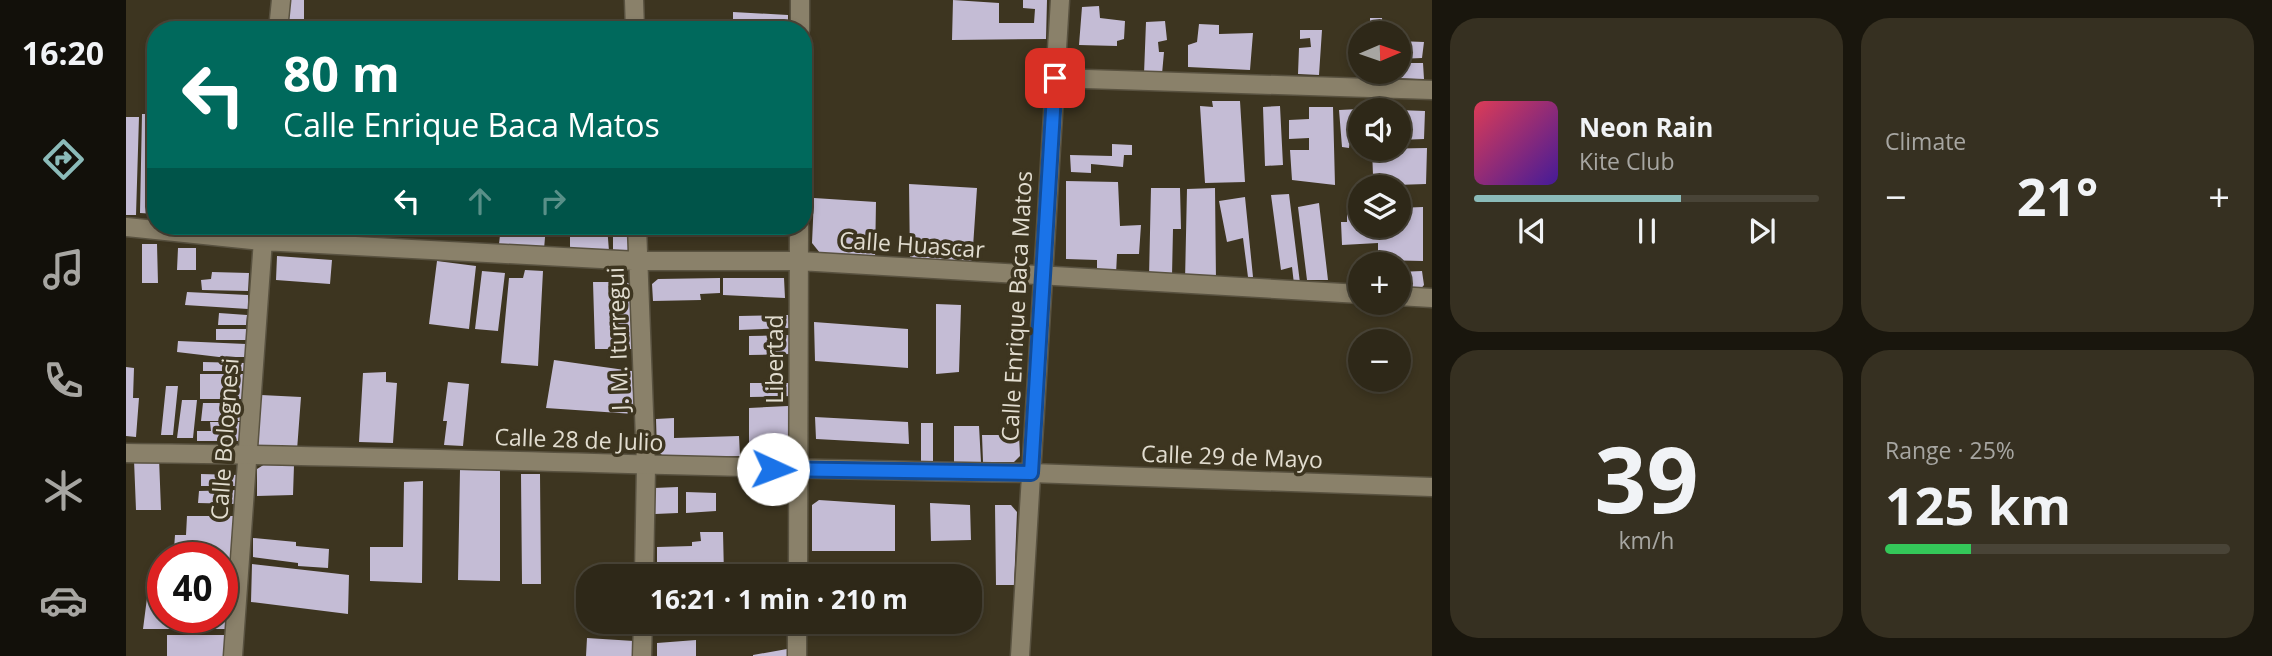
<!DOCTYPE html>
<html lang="en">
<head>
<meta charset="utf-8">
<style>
	:root { --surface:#2e2818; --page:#363021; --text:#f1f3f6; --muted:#a7a6a2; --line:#494437; --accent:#8bbbb9 }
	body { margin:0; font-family:"Open Sans",sans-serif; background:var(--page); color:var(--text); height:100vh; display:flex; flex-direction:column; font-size:26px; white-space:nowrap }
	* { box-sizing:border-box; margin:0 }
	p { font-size:23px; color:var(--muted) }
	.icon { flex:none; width:38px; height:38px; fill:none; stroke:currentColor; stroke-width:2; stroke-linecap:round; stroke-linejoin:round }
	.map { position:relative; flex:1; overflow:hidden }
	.panel { display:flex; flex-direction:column; gap:18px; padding:18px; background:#19160d; width:840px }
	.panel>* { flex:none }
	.top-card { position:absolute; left:21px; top:21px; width:665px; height:214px; border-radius:28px; box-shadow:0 4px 10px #0003,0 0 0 2px var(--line); background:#00695c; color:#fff; overflow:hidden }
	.needle { width:46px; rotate:88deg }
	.buttons { position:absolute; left:1222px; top:21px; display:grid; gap:14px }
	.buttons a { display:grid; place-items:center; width:63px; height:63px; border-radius:50%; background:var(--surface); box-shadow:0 4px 10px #0003,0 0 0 2px var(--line); font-size:35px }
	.speed { position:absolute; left:21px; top:542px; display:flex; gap:14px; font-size:35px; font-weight:700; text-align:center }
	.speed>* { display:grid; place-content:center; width:91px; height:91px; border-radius:50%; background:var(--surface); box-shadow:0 4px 10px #0003,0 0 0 2px var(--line); line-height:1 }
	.speed .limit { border:10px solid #d22; background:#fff; color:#111 }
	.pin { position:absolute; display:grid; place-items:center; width:60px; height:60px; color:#fff; margin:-30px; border-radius:14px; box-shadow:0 4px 10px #0006 }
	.me { position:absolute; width:77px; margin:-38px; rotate:92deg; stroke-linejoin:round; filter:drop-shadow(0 0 5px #0008) }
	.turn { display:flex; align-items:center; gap:24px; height:147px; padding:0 21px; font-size:32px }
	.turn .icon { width:91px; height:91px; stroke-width:2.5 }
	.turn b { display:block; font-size:49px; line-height:60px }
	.lanes { display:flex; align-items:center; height:66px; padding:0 21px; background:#0003; justify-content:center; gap:35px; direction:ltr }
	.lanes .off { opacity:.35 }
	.big { font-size:52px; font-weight:700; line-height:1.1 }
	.panel .card { flex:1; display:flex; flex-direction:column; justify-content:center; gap:10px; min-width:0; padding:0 24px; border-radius:28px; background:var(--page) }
	.panel .dial { align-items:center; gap:0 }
	.dial b { font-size:91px; line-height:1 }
	.song { display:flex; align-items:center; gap:21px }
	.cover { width:84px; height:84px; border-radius:10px; background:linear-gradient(135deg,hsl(350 70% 55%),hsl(260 70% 35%)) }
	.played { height:7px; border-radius:4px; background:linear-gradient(90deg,var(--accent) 60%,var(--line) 60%) }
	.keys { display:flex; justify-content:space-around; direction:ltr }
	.heat { display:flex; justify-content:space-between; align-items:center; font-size:38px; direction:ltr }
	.charge { height:10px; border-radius:5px; background:linear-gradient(90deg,#34c759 25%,var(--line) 0) }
	.panel .tiles { flex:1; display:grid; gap:18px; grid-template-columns:repeat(2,1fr) }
	.trip { position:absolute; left:450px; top:564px; width:406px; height:70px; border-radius:28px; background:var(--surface); box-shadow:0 4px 10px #0003,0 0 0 2px var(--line); font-weight:700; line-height:70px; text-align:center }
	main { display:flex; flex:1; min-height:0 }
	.menu { display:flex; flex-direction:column; width:126px; justify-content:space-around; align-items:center; background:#12100a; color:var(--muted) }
	.menu .icon { width:49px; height:49px }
	.menu .selected { color:var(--accent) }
	.menu b { font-size:32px; color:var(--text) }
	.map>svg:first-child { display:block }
	.building { fill:#c4bcd5 }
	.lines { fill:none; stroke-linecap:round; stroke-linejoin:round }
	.minor-casing { stroke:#595240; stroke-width:21 }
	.tertiary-casing { stroke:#595240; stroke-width:21 }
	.minor { stroke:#8a816a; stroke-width:18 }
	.tertiary { stroke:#8a816a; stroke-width:18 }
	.route-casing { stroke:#114b97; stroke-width:18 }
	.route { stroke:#1a73e8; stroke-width:12 }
	.labels { text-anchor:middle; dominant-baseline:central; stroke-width:7; stroke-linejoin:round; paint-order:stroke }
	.street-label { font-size:23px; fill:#e2ddd0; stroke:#3d3520 }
</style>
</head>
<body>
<main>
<nav class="menu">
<b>16:20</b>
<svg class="icon selected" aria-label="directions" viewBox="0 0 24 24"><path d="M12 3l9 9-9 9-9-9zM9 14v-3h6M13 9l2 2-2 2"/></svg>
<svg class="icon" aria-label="music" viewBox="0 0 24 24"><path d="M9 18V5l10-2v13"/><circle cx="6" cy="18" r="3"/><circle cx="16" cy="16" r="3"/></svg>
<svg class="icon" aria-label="phone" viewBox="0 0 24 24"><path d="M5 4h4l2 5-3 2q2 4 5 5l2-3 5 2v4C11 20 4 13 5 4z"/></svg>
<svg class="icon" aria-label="climate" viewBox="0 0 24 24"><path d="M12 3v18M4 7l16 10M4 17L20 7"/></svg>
<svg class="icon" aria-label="car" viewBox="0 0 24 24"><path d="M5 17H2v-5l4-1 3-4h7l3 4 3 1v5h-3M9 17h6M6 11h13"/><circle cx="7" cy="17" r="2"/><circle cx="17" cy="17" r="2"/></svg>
</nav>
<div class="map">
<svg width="1306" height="656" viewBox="0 0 1306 656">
	<rect width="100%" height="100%" fill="#3d3520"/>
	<path class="building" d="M 162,0 L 178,0 L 178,19 L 191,20 L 191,30 L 159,30 Z
		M 827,0 L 873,3 L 873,23 L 908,23 L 909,9 L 897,8 L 897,0 L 921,0 L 920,39 L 826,40 Z
		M 973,6 L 974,18 L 999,21 L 998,39 L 991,41 L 991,46 L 953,45 L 956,7 Z
		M 607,12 L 662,15 L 662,30 L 607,30 Z
		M 1244,18 L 1256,18 L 1257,33 L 1244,33 Z
		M 528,21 L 588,23 L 588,30 L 528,30 Z
		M 1039,21 L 1041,40 L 1032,42 L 1033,52 L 1038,52 L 1036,74 L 1018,74 L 1020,22 Z
		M 1073,24 L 1093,25 L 1093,34 L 1127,33 L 1124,70 L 1062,67 L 1062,45 L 1071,42 Z
		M 1174,30 L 1196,30 L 1193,75 L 1172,74 L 1173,48 L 1185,47 L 1184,38 L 1174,39 Z
		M 1272,41 L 1298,42 L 1296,58 L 1272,59 Z
		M 1272,63 L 1297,63 L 1298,79 L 1239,77 L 1239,72 L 1272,72 Z
		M 1086,101 L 1114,101 L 1119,182 L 1079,183 L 1074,106 L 1087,107 Z
		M 1154,106 L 1157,165 L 1139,166 L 1137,107 Z
		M 1183,107 L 1207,107 L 1209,185 L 1166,180 L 1164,150 L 1183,150 L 1183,138 L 1163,139 L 1163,120 L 1183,119 Z
		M 1234,109 L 1234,137 L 1224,137 L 1223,148 L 1216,147 L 1213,110 Z
		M 1272,110 L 1299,111 L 1298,139 L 1272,140 Z
		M 16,114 L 30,114 L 30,214 L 14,213 Z
		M 0,117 L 13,117 L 10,215 L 0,215 Z
		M 986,144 L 1006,145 L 1006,155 L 998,155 L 997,167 L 965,164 L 965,173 L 945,172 L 944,155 L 986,156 Z
		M 1301,148 L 1300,184 L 1270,185 L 1271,187 L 1236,187 L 1236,184 L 1244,184 L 1247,175 L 1246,149 Z
		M 940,181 L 992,182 L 994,226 L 1015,225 L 1013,254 L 991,254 L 990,274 L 971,273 L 971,260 L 940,259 Z
		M 783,184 L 851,188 L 846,262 L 784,261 Z
		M 1025,188 L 1054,188 L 1055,229 L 1047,229 L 1046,276 L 1023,277 Z
		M 1089,188 L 1090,281 L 1059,281 L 1061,189 Z
		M 1163,194 L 1174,283 L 1168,284 L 1166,267 L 1155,270 L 1145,195 Z
		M 1119,197 L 1127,277 L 1122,277 L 1117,238 L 1101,242 L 1093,201 Z
		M 688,198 L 750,202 L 749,261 L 698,258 L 686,243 Z
		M 1193,203 L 1202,280 L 1181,280 L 1172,207 Z
		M 1297,207 L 1297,261 L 1252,260 L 1252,243 L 1216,245 L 1215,222 L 1221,222 L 1221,210 L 1234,209 L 1234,226 L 1272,226 L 1272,208 Z
		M 206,226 L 238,226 L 237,232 L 224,232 L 223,239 L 206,236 Z
		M 375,226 L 420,226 L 418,249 L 373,244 Z
		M 444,226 L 481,226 L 483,251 L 444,253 Z
		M 487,226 L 507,226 L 508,250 L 487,251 Z
		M 529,226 L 664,226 L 664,234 L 529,232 Z
		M 16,244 L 31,244 L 32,283 L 16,283 Z
		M 52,248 L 70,248 L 70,270 L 51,270 Z
		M 151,256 L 206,260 L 204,284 L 150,280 Z
		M 311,261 L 350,266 L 343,329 L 303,324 Z
		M 399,270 L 417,271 L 412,366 L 375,363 L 383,278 L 397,278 Z
		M 356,271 L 379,273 L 372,331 L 349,329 Z
		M 1296,271 L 1298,285 L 1292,292 L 1272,292 L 1272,272 Z
		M 86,272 L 123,273 L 122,291 L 76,290 L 75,280 L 85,279 Z
		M 594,278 L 594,293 L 574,294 L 575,300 L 527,301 L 526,284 L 532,279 Z
		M 597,278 L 658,278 L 659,298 L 597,295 Z
		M 467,282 L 500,282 L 506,285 L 506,349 L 469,349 Z
		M 61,292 L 122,295 L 122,309 L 59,305 Z
		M 810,304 L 835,305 L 833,372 L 810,374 Z
		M 93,313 L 121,315 L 120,325 L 92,325 Z
		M 662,315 L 663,328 L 613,330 L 613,316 Z
		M 688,322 L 782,329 L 782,368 L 689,361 Z
		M 90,329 L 120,329 L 120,340 L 90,340 Z
		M 664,335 L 664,354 L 623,355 L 623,336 Z
		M 52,341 L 120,344 L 120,357 L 93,357 L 51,352 Z
		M 428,360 L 506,371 L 508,414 L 420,408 Z
		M 77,362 L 119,363 L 118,371 L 77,371 Z
		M 0,367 L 8,368 L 7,398 L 13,398 L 10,437 L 0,436 Z
		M 260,372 L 260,382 L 271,383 L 267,443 L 233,442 L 237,373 Z
		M 74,374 L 118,374 L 117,399 L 74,399 Z
		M 322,382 L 343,384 L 337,446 L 318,445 L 321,421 L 317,421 Z
		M 624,383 L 666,383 L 666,396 L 624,397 Z
		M 40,386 L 52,386 L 47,435 L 35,435 Z
		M 135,395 L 175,397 L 171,450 L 131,448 Z
		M 56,400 L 71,400 L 67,438 L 51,438 Z
		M 77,403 L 115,403 L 115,421 L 75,421 Z
		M 662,406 L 664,453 L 654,459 L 623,461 L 623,408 Z
		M 689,417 L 782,422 L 783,444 L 690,439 Z
		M 548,418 L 548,438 L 613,436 L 614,456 L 541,459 L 531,451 L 530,419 Z
		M 84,422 L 115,422 L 113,441 L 71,441 L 71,431 L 85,431 Z
		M 795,423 L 807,423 L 807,462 L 795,462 Z
		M 828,426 L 853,426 L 855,462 L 828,463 Z
		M 856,435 L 893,435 L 894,456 L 888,462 L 857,462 Z
		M 33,458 L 35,510 L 10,510 L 8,460 Z
		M 139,464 L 168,465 L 167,495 L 131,496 L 131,469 Z
		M 334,470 L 374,470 L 374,581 L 332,580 Z
		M 75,474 L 113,475 L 113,486 L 75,486 Z
		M 395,474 L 414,474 L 415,584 L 396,584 Z
		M 297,481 L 296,583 L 244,581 L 244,547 L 277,547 L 278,482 Z
		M 552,487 L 552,513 L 529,514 L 528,488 Z
		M 113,490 L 112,504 L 72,503 L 73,491 Z
		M 560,492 L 590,493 L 590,511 L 560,513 Z
		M 693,500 L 769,505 L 769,551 L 686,551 L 686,505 Z
		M 804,503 L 844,505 L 845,540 L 805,541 Z
		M 869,505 L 885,505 L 891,512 L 888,585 L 870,585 Z
		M 61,516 L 108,516 L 108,559 L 42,558 L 42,549 L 48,549 L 49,535 L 60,535 Z
		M 574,532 L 597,532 L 598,575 L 531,576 L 531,547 L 566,546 L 566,542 L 575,541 Z
		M 127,538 L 170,542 L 170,546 L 203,549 L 202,568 L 172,566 L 172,563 L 127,557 Z
		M 96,562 L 106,562 L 105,594 L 96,594 Z
		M 126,564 L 223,575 L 222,614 L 125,602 Z
		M 21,598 L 37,598 L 37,618 L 96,618 L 96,599 L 102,599 L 102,629 L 17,629 Z
		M 41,635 L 101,635 L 100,656 L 41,656 Z
		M 461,638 L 508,641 L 507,656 L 460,656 Z
		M 570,640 L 570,656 L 531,656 L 531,643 Z
		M 661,649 L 661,656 L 627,656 L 627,655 Z"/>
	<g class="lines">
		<defs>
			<path id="minor" d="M 508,0 L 509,30
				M 152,30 L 155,0
				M 674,30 L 674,0
				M 929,78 L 1306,90
				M 511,226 L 520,466 L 518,576
				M 0,227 L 136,241 L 512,261 L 673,261 L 1234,294
				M 1272,296 L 1306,298
				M 905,473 L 1306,487
				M 672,576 L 673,226
				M 107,656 L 138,226
				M 516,656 L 517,621
				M 671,656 L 671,621"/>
			<path id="tertiary" d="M 0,453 C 302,456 603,469 905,473
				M 894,656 L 934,0"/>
		</defs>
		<use href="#minor" class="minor-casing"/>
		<use href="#tertiary" class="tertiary-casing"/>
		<use href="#minor" class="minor"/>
		<use href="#tertiary" class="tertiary"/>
	</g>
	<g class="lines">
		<defs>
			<path id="route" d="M 647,469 L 905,473 L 929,78"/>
		</defs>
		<use href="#route" class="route-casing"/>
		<use href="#route" class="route"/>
	</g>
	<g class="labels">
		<g class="street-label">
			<text transform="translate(786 244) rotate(4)">Calle Huascar</text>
			<text transform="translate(890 306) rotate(-87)">Calle Enrique Baca Matos</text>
			<text transform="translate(491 339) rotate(-92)">J. M. Iturregui</text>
			<text transform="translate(648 359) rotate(-90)">Libertad</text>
			<text transform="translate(98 439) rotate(-86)">Calle Bolognesi</text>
			<text transform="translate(453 439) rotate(2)">Calle 28 de Julio</text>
			<text transform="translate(1106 456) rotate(2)">Calle 29 de Mayo</text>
		</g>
	</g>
</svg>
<div class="buttons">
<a><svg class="needle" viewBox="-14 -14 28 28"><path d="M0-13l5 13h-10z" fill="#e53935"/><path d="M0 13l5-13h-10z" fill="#a7a6a2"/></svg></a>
<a><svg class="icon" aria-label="sound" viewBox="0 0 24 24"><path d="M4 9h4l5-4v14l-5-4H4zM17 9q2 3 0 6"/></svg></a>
<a><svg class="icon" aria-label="layers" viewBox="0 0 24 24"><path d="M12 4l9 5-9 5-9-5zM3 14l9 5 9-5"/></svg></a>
<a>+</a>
<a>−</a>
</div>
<div class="speed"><div class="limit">40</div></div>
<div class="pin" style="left:929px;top:78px;background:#d93025"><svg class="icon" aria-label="arrive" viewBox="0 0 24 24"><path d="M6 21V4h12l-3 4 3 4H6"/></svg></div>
<svg class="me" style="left:647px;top:469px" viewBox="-20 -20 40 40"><circle r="19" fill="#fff"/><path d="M0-13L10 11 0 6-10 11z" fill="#1a73e8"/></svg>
<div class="trip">16:21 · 1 min · 210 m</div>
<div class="top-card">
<div class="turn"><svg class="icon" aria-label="left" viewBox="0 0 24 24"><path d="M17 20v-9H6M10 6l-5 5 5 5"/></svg><div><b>80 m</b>Calle Enrique Baca Matos</div></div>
<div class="lanes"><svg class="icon" aria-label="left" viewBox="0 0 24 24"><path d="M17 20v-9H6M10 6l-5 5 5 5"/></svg><svg class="icon off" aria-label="ahead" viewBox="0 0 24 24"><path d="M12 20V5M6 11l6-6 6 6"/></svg><svg class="icon off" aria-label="right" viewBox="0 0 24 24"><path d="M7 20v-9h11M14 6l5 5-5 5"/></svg></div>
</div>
</div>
<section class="panel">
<div class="tiles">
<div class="card">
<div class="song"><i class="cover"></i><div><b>Neon Rain</b><p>Kite Club</p></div></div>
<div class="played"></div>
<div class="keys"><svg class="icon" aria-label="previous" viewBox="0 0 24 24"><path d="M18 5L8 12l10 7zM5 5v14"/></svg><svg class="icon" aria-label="pause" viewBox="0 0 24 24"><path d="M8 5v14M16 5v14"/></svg><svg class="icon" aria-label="next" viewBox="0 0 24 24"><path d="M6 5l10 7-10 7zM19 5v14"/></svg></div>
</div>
<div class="card"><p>Climate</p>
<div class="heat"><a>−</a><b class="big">21°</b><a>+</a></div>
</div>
<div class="card dial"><b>39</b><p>km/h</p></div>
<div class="card"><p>Range · 25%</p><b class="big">125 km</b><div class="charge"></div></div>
</div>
</section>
</main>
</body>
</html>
